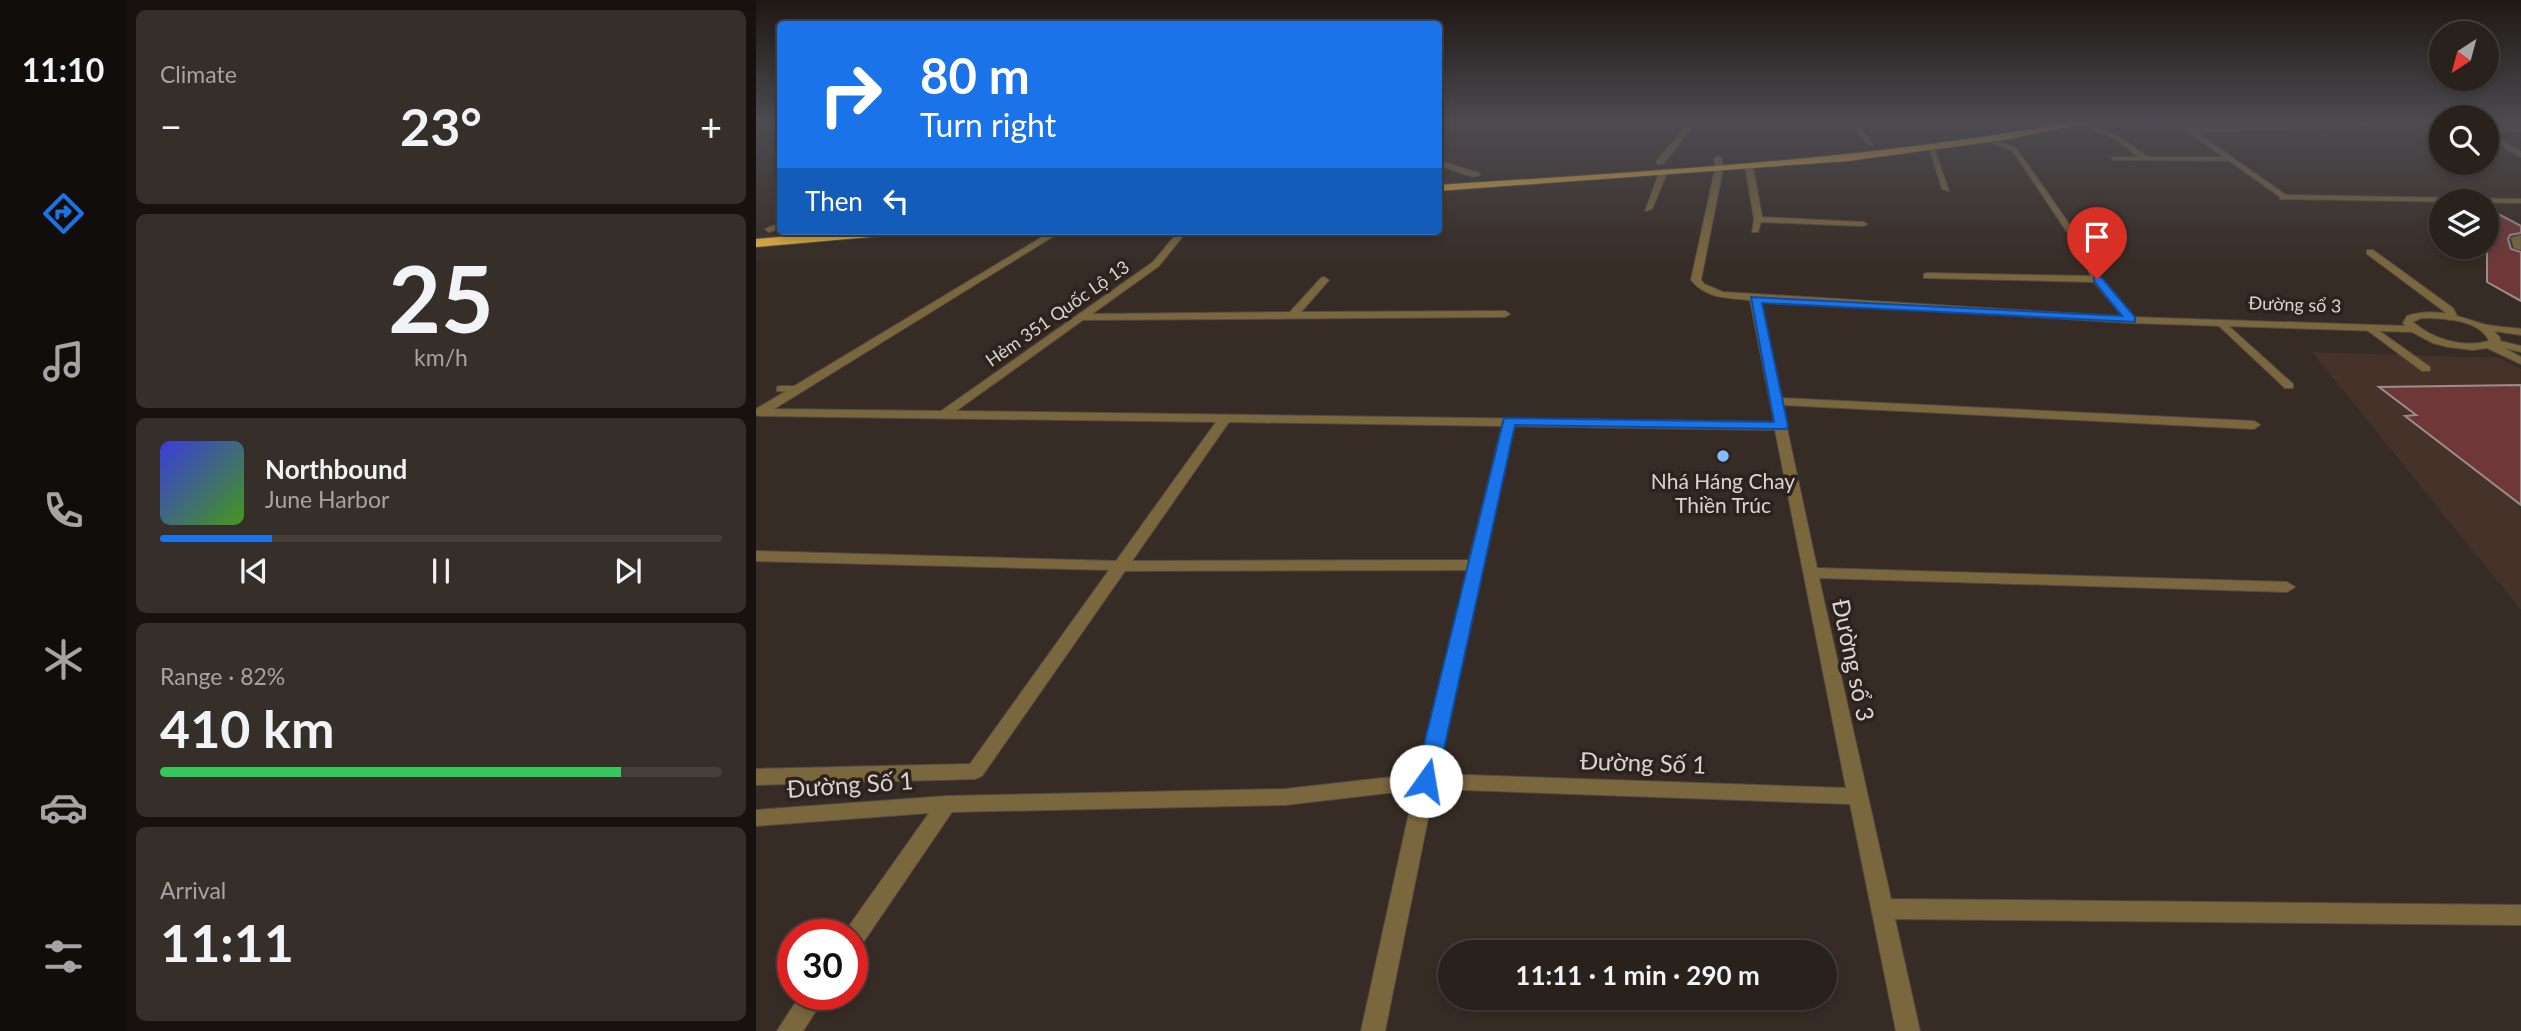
<!DOCTYPE html>
<html lang="en">
<head>
<meta charset="utf-8">
<style>
	:root { --surface:#29211c; --page:#352e29; --text:#f1f3f6; --muted:#a5a3a3; --line:#453e3b; --accent:#1a73e8 }
	body { margin:0; font-family:Lato,sans-serif; background:var(--page); color:var(--text); height:100vh; display:flex; flex-direction:column; font-size:26px; white-space:nowrap }
	* { box-sizing:border-box; margin:0 }
	p { font-size:23px; color:var(--muted) }
	.icon { flex:none; width:38px; height:38px; fill:none; stroke:currentColor; stroke-width:2; stroke-linecap:round; stroke-linejoin:round }
	.map { position:relative; flex:1; overflow:hidden }
	.drawer { display:flex; flex-direction:column; gap:10px; padding:10px; background:#17120f; width:630px }
	.drawer>* { flex:none }
	.top-card { position:absolute; left:21px; top:21px; width:665px; height:214px; border-radius:7px; box-shadow:0 4px 10px #0003,0 0 0 2px var(--line); background:#1a73e8; color:#fff; overflow:hidden }
	.needle { width:46px; rotate:216deg }
	.buttons { position:absolute; left:1673px; top:21px; display:grid; gap:14px }
	.buttons a { display:grid; place-items:center; width:70px; height:70px; border-radius:50%; background:var(--surface); box-shadow:0 4px 10px #0003,0 0 0 2px var(--line); font-size:35px }
	.speed { position:absolute; left:21px; top:919px; display:flex; gap:14px; font-size:35px; font-weight:700; text-align:center }
	.speed>* { display:grid; place-content:center; width:91px; height:91px; border-radius:50%; background:var(--surface); box-shadow:0 4px 10px #0003,0 0 0 2px var(--line); line-height:1 }
	.speed .limit { border:10px solid #d22; background:#fff; color:#111 }
	.pin { position:absolute; display:grid; place-items:center; width:60px; height:60px; color:#fff; margin:-72px -30px; border-radius:50% 50% 50% 0; rotate:-45deg; box-shadow:0 0 7px #0007 }
	.pin .icon { rotate:45deg }
	.me { position:absolute; width:77px; margin:-38px; rotate:13deg; stroke-linejoin:round; filter:drop-shadow(0 0 5px #0008) }
	.turn { display:flex; align-items:center; gap:24px; height:147px; padding:0 28px; font-size:32px }
	.turn .icon { width:91px; height:91px; stroke-width:2.5 }
	.turn b { display:block; font-size:49px; line-height:60px }
	.then { display:flex; align-items:center; height:66px; padding:0 28px; background:#0003; gap:14px; font-size:26px }
	.big { font-size:52px; font-weight:700; line-height:1.1 }
	.drawer .widget { flex:1; display:flex; flex-direction:column; justify-content:center; gap:10px; min-width:0; padding:0 24px; border-radius:10px; background:var(--page) }
	.drawer .dial { align-items:center; gap:0 }
	.dial b { font-size:91px; line-height:1 }
	.song { display:flex; align-items:center; gap:21px }
	.cover { width:84px; height:84px; border-radius:10px; background:linear-gradient(135deg,hsl(240 70% 55%),hsl(100 70% 35%)) }
	.played { height:7px; border-radius:4px; background:linear-gradient(90deg,var(--accent) 20%,var(--line) 20%) }
	.keys { display:flex; justify-content:space-around; direction:ltr }
	.heat { display:flex; justify-content:space-between; align-items:center; font-size:38px; direction:ltr }
	.charge { height:10px; border-radius:5px; background:linear-gradient(90deg,#34c759 82%,var(--line) 0) }
	.trip { position:absolute; left:682px; top:940px; width:399px; height:70px; border-radius:35px; background:var(--surface); box-shadow:0 4px 10px #0003,0 0 0 2px var(--line); font-weight:700; line-height:70px; text-align:center }
	main { display:flex; flex:1; min-height:0 }
	.menu { display:flex; flex-direction:column; width:126px; justify-content:space-around; align-items:center; background:#100d0b; color:var(--muted) }
	.menu .icon { width:49px; height:49px }
	.menu .on { color:var(--accent) }
	.menu b { font-size:32px; color:var(--text) }
	.map>svg:first-child { display:block }
	.built { fill:#453329 }
	.building { fill:#6f3738; stroke:#9d8c8c; stroke-width:2 }
	.lines { fill:none; stroke-linecap:round; stroke-linejoin:round }
	.lane-casing { stroke:#554a44; stroke-width:2 }
	.street-casing { stroke:#554a44; stroke-width:2 }
	.highway-casing { stroke:#554a44; stroke-width:2 }
	.lane { fill:#7b673e; fill-rule:evenodd }
	.street { fill:#7b673e; fill-rule:evenodd }
	.highway { fill:#e6b340; fill-rule:evenodd }
	.route { fill:#1a73e8; stroke:#114b97; stroke-width:2 }
	.poi-dot { fill:#84bcfb; stroke:#2d221c; stroke-width:2.5 }
	.labels { text-anchor:middle; dominant-baseline:central; stroke-width:7; stroke-linejoin:round; paint-order:stroke }
	.far-street-label { font-size:18px; fill:#dcd4d0; stroke:#2d221c }
	.poi-label { font-size:21px; fill:#dcd4d0; stroke:#2d221c }
	.near-street-label { font-size:24px; fill:#dcd4d0; stroke:#2d221c }
</style>
</head>
<body>
<main>
<nav class="menu">
<b>11:10</b>
<svg class="icon on" aria-label="directions" viewBox="0 0 24 24"><path d="M12 3l9 9-9 9-9-9zM9 14v-3h6M13 9l2 2-2 2"/></svg>
<svg class="icon" aria-label="music" viewBox="0 0 24 24"><path d="M9 18V5l10-2v13"/><circle cx="6" cy="18" r="3"/><circle cx="16" cy="16" r="3"/></svg>
<svg class="icon" aria-label="phone" viewBox="0 0 24 24"><path d="M5 4h4l2 5-3 2q2 4 5 5l2-3 5 2v4C11 20 4 13 5 4z"/></svg>
<svg class="icon" aria-label="climate" viewBox="0 0 24 24"><path d="M12 3v18M4 7l16 10M4 17L20 7"/></svg>
<svg class="icon" aria-label="car" viewBox="0 0 24 24"><path d="M5 17H2v-5l4-1 3-4h7l3 4 3 1v5h-3M9 17h6M6 11h13"/><circle cx="7" cy="17" r="2"/><circle cx="17" cy="17" r="2"/></svg>
<svg class="icon" aria-label="filters" viewBox="0 0 24 24"><path d="M4 7h16M4 17h16"/><circle cx="9" cy="7" r="2"/><circle cx="15" cy="17" r="2"/></svg>
</nav>
<section class="drawer">
<div class="widget"><p>Climate</p>
<div class="heat"><a>−</a><b class="big">23°</b><a>+</a></div>
</div>
<div class="widget dial"><b>25</b><p>km/h</p></div>
<div class="widget">
<div class="song"><i class="cover"></i><div><b>Northbound</b><p>June Harbor</p></div></div>
<div class="played"></div>
<div class="keys"><svg class="icon" aria-label="previous" viewBox="0 0 24 24"><path d="M18 5L8 12l10 7zM5 5v14"/></svg><svg class="icon" aria-label="pause" viewBox="0 0 24 24"><path d="M8 5v14M16 5v14"/></svg><svg class="icon" aria-label="next" viewBox="0 0 24 24"><path d="M6 5l10 7-10 7zM19 5v14"/></svg></div>
</div>
<div class="widget"><p>Range · 82%</p><b class="big">410 km</b><div class="charge"></div></div>
<div class="widget"><p>Arrival</p><b class="big">11:11</b></div>
</section>
<div class="map">
<svg width="1765" height="1031" viewBox="0 0 1765 1031">
	<rect width="100%" height="100%" fill="#372c25"/>
	<path class="built" d="M 1556,352 L 1743,358 L 1765,369 L 1765,610 Z"/>
	<path class="building" d="M 1731,208 L 1765,226 L 1765,233 L 1754,235 L 1752,239 L 1755,249 L 1765,252 L 1765,301 L 1731,282 Z
		M 1765,385 L 1765,505 L 1649,416 L 1660,415 L 1623,387 Z"/>
	<g class="lines">
		<defs>
			<path id="lane" d="M 688,121 L 694,121 L 682,131 L 682,125 Z
				M 936,121 L 942,121 L 907,164 L 901,164 L 901,160 Z
				M 1097,121 L 1103,121 L 1105,129 L 1117,145 L 1113,145 L 1099,129 Z
				M 1322,122 L 1362,136 L 1392,157 L 1474,157 L 1478,159 L 1474,161 L 1357,160 L 1355,157 L 1382,157 L 1358,138 L 1322,124 Z
				M 1731,126 L 1765,127 L 1765,131 L 1731,130 Z
				M 1731,132 L 1765,152 L 1765,157 L 1731,137 Z
				M 1233,138 L 1260,148 L 1323,238 L 1345,278 L 1379,318 L 1379,322 L 1371,322 L 1338,282 L 1168,278 L 1168,274 L 1171,273 L 1335,276 L 1315,238 L 1256,150 L 1231,141 Z
				M 1173,147 L 1178,148 L 1193,191 L 1186,189 Z
				M 682,160 L 723,173 L 724,175 L 717,177 L 682,165 Z
				M 993,164 L 997,166 L 1006,217 L 1107,222 L 1111,224 L 1107,226 L 1005,222 L 1002,232 L 996,232 L 998,219 L 989,166 Z
				M 907,171 L 911,173 L 896,209 L 889,211 L 903,173 Z
				M 1527,195 L 1765,199 L 1765,203 L 1524,199 L 1524,195 Z
				M 24,223 L 24,228 L 13,232 L 9,229 Z
				M 1611,250 L 1617,250 L 1697,308 L 1702,318 L 1701,320 L 1693,320 L 1689,312 L 1611,254 Z
				M 1466,320 L 1537,384 L 1537,388 L 1529,388 L 1462,325 L 1462,321 Z
				M 1615,325 L 1674,367 L 1674,371 L 1666,371 L 1611,330 L 1610,328 Z
				M 25,386 L 41,386 L 47,389 L 41,392 L 21,391 L 21,387 Z"/>
			<path id="street" d="M 1395,121 L 1404,121 L 1433,128 L 1602,123 L 1604,121 L 1610,121 L 1611,124 L 1602,127 L 1440,132 L 1530,195 L 1530,199 L 1527,199 L 1431,131 Z
				M 962,156 L 966,158 L 967,169 L 945,280 L 948,284 L 967,292 L 1375,317 L 1649,326 L 1647,323 L 1651,316 C 1678,307 1702,316 1727,324 C 1738,327 1753,327 1765,329 L 1765,335 L 1738,331 L 1744,338 L 1744,341 L 1765,346 L 1765,352 L 1748,348 L 1765,357 L 1765,364 L 1731,348 L 1717,350 L 1692,347 L 1677,343 L 1656,332 L 1375,323 L 1004,300 L 1025,398 L 1498,421 L 1504,425 L 1498,429 L 1026,405 L 1061,568 L 1531,582 L 1539,587 L 1531,592 L 1063,578 L 1135,899 L 1765,905 L 1765,925 L 1139,919 L 1164,1031 L 1140,1031 L 1094,804 L 678,789 L 629,1031 L 605,1031 L 658,790 L 529,805 L 196,812 L 104,947 L 96,950 L 96,934 L 87,934 L 88,933 L 173,813 L 0,826 L 0,810 L 191,796 L 529,789 L 662,774 L 711,570 L 369,571 L 226,776 L 219,779 L 0,785 L 0,769 L 214,764 L 353,570 L 0,561 L 0,551 L 360,561 L 460,422 L 4,416 L 0,415 L 0,409 L 296,231 L 306,231 L 18,409 L 185,411 L 397,262 L 423,231 L 431,231 L 403,266 L 336,314 L 534,312 L 565,278 L 568,277 L 573,280 L 545,312 L 749,311 L 754,314 L 749,317 L 327,320 L 200,411 L 1018,422 L 994,300 C 973,298 950,299 935,280 L 959,169 L 958,158 ZM 1665,318 C 1686,318 1724,319 1733,341 C 1708,348 1677,340 1657,322 ZM 473,422 L 746,426 L 713,560 L 376,561 ZM 758,426 L 1019,430 L 1090,788 L 681,774 Z
				M 1765,235 L 1765,250 L 1758,248 L 1755,238 Z
				M 45,994 L 71,994 L 47,1031 L 21,1031 Z"/>
			<path id="highway" d="M 1322,121 L 1340,121 L 1254,139 L 1092,161 L 682,191 L 682,185 C 897,171 1111,160 1322,121 Z
				M 93,231 L 143,231 L 137,235 L 0,247 L 0,239 Z"/>
		</defs>
		<use href="#lane" class="lane-casing"/>
		<use href="#street" class="street-casing"/>
		<use href="#highway" class="highway-casing"/>
		<use href="#lane" class="lane"/>
		<use href="#street" class="street"/>
		<use href="#highway" class="highway"/>
	</g>
	<linearGradient id="sky" x2="0" y2="1"><stop stop-color="#1e1814"/><stop offset="0.46" stop-color="#4d4b51"/><stop offset="1" stop-color="#4d4b51" stop-opacity="0"/></linearGradient>
	<rect width="1765" height="265" fill="url(#sky)"/>
	<path class="route" d="M 1338,277 L 1345,277 L 1379,317 L 1379,322 L 1006,303 L 1032,426 L 1030,429 L 759,425 L 681,781 L 678,787 L 670,790 L 662,787 L 659,781 L 748,418 L 1018,422 L 995,297 L 1366,316 L 1338,281 Z"/>
	<circle class="poi-dot" cx="967" cy="456" r="7"/>
	<g class="labels">
		<g class="far-street-label">
			<text transform="translate(1539 304) rotate(2)">Đường sổ 3</text>
			<text transform="translate(301 313) rotate(-35)">Hẻm 351 Quốc Lộ 13</text>
		</g>
		<g class="poi-label">
			<text x="967" y="480">Nhá Háng Chay<tspan x="967" dy="24">Thiền Trúc</tspan></text>
		</g>
		<g class="near-street-label">
			<text transform="translate(1098 660) rotate(78)">Đường sổ 3</text>
			<text transform="translate(887 762) rotate(2)">Đường Số 1</text>
			<text transform="translate(94 784) rotate(-4)">Đường Số 1</text>
		</g>
	</g>
</svg>
<div class="buttons">
<a><svg class="needle" viewBox="-14 -14 28 28"><path d="M0-13l5 13h-10z" fill="#e53935"/><path d="M0 13l5-13h-10z" fill="#a5a3a3"/></svg></a>
<a><svg class="icon" aria-label="search" viewBox="0 0 24 24"><circle cx="10" cy="10" r="6"/><path d="M15 15l6 6"/></svg></a>
<a><svg class="icon" aria-label="layers" viewBox="0 0 24 24"><path d="M12 4l9 5-9 5-9-5zM3 14l9 5 9-5"/></svg></a>
</div>
<div class="speed"><div class="limit">30</div></div>
<div class="pin" style="left:1341px;top:279px;background:#d93025"><svg class="icon" aria-label="arrive" viewBox="0 0 24 24"><path d="M6 21V4h12l-3 4 3 4H6"/></svg></div>
<svg class="me" style="left:670px;top:781px" viewBox="-20 -20 40 40"><circle r="19" fill="#fff"/><path d="M0-13L10 11 0 6-10 11z" fill="#1a73e8"/></svg>
<div class="trip">11:11 · 1 min · 290 m</div>
<div class="top-card">
<div class="turn"><svg class="icon" aria-label="right" viewBox="0 0 24 24"><path d="M7 20v-9h11M14 6l5 5-5 5"/></svg><div><b>80 m</b>Turn right</div></div>
<div class="then">Then<svg class="icon" aria-label="left" viewBox="0 0 24 24"><path d="M17 20v-9H6M10 6l-5 5 5 5"/></svg></div>
</div>
</div>
</main>
</body>
</html>
